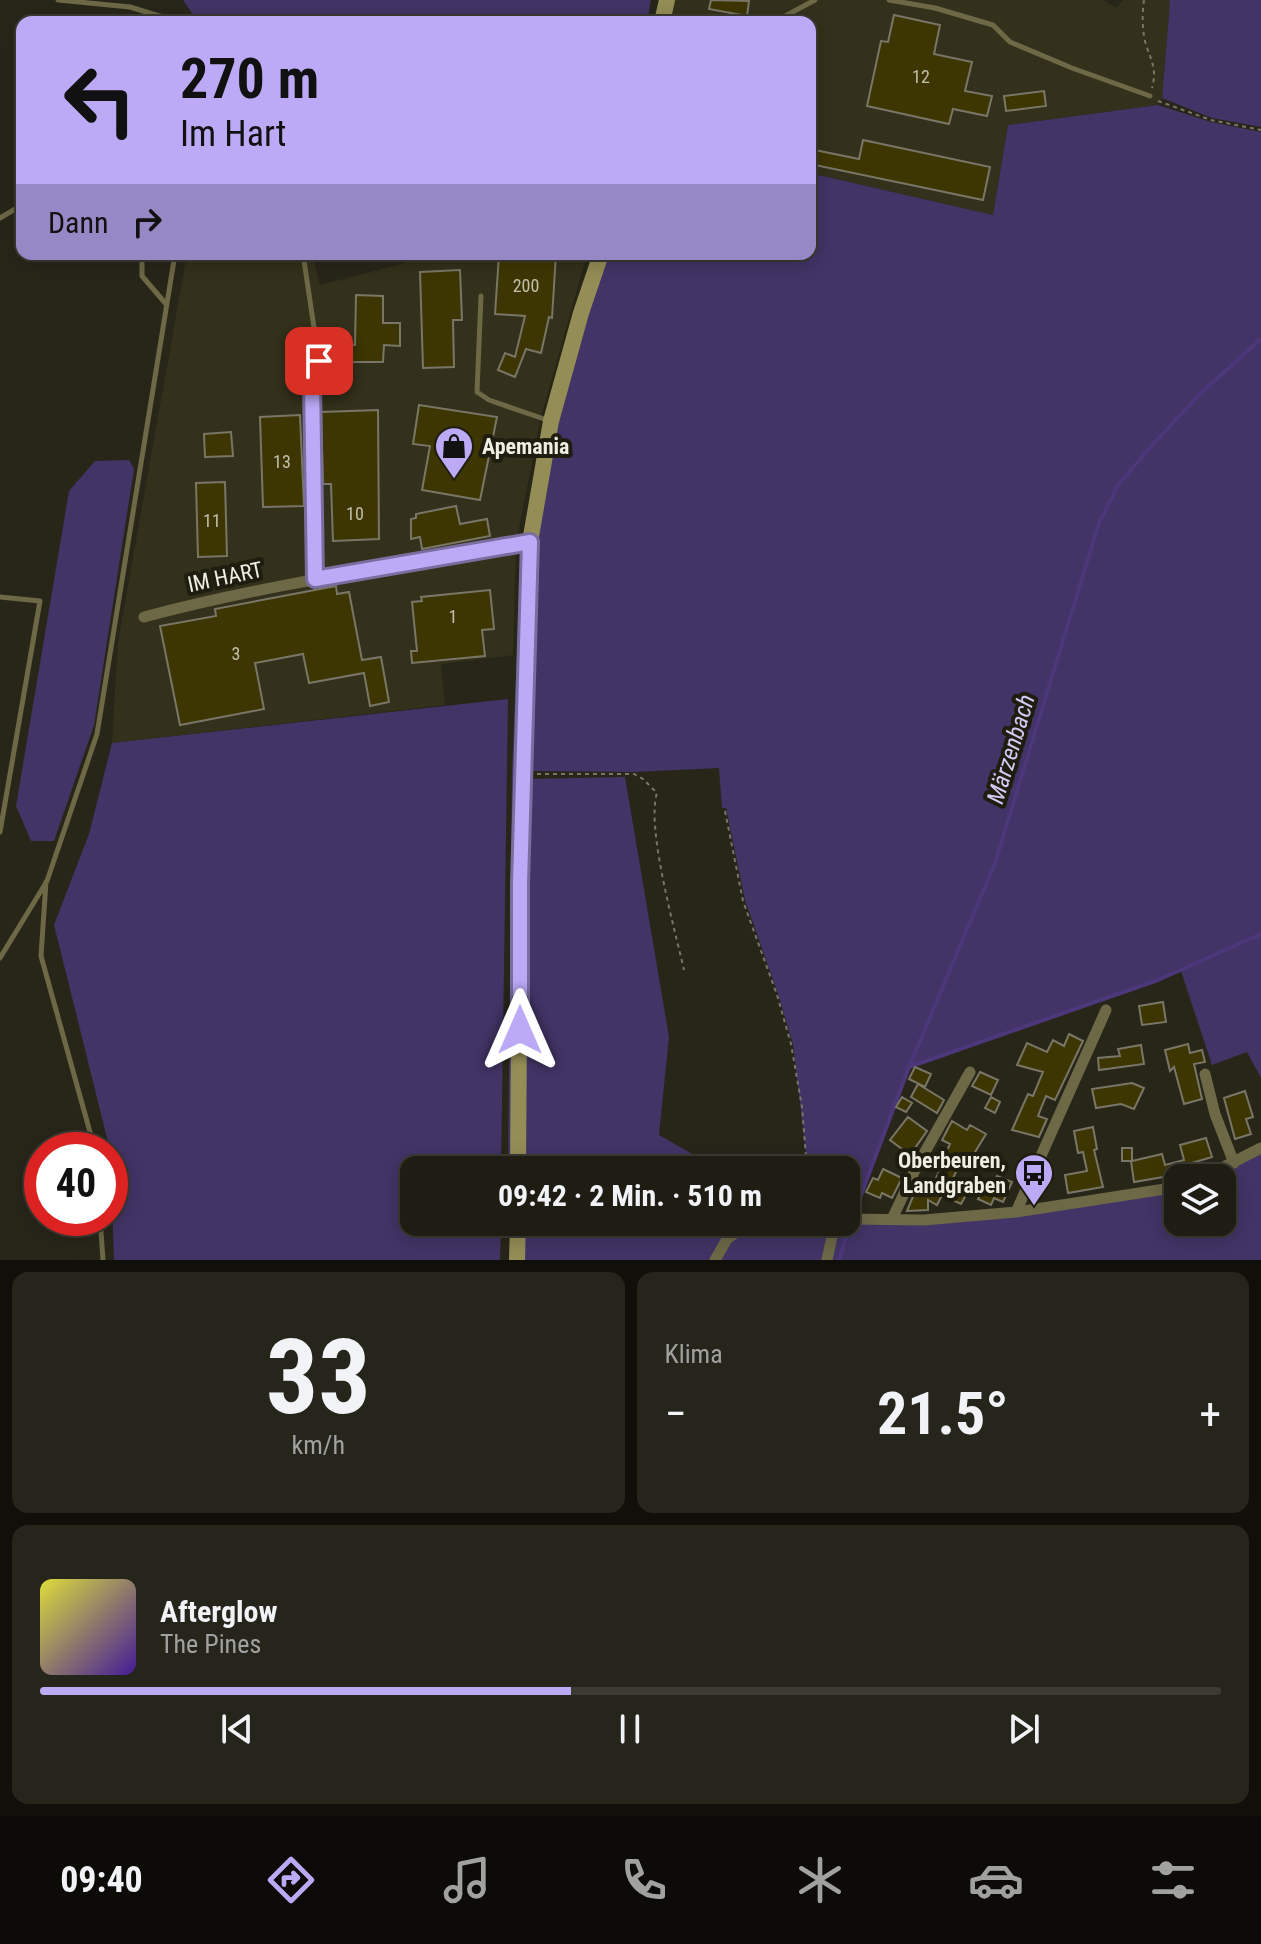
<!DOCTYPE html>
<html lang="de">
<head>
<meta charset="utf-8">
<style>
	:root { --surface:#1e1c13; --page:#26251c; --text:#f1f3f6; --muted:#a1a1a0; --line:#3c3a33; --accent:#bcaaf6 }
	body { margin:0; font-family:"Roboto Condensed",sans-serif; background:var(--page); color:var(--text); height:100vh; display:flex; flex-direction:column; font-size:30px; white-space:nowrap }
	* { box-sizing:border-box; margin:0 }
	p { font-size:26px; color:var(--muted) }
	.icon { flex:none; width:44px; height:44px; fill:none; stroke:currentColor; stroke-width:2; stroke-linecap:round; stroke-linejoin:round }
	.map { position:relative; height:1260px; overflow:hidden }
	.drawer { display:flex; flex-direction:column; gap:12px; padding:12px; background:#100f0a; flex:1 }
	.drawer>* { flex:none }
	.banner { position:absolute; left:16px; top:16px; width:800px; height:244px; border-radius:16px; box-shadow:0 4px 20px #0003,0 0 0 2px var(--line); background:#bcaaf6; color:#111; overflow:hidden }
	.controls { position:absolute; left:1164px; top:1164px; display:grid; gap:16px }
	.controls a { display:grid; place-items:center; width:72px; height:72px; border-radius:16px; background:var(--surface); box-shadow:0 4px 20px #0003,0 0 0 2px var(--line); font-size:40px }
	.speed { position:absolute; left:24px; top:1132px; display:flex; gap:16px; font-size:40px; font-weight:700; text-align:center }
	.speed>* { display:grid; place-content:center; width:104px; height:104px; border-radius:50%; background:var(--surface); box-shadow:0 4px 20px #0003,0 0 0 2px var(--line); line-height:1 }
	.speed .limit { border:12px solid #d22; background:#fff; color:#111 }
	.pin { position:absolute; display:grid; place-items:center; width:68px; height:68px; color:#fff; margin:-34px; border-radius:16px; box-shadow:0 4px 12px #0006 }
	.me { position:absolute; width:88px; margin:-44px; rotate:0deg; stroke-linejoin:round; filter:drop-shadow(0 0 6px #0008) }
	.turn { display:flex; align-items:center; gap:28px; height:168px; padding:0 32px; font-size:36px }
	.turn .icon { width:104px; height:104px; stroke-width:2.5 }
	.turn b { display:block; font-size:56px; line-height:68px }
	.then { display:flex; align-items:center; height:76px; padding:0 32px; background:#0003; gap:16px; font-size:30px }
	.big { font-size:60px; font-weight:700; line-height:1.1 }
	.drawer .tile { flex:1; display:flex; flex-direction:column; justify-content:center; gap:12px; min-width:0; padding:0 28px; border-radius:16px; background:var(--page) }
	.drawer .dial { align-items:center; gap:0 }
	.dial b { font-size:104px; line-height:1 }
	.song { display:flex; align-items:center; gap:24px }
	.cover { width:96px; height:96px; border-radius:12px; background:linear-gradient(135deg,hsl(60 70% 55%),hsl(260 70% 35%)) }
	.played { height:8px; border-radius:4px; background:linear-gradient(90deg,var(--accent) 45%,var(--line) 45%) }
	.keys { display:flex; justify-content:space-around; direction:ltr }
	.heat { display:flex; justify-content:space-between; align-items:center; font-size:44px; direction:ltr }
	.drawer .tiles { flex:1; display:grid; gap:12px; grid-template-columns:1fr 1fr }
	.tile:last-child { grid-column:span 2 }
	.trip { position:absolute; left:400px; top:1156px; width:460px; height:80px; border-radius:16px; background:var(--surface); box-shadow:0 4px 20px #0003,0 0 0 2px var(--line); font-weight:700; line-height:80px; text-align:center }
	.tabs { display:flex; height:128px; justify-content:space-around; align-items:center; background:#0c0b08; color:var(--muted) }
	.tabs .icon { width:56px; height:56px }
	.tabs .current { color:var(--accent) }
	.tabs b { font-size:36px; color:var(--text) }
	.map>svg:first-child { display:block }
	.built { fill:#33301b }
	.green { fill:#423466 }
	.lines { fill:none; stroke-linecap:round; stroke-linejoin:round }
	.stream { stroke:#4c377b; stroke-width:4 }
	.building { fill:#3d3603; stroke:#797667; stroke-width:2 }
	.path { stroke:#78766b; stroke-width:2; stroke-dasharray:4 4; stroke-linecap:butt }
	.lane { stroke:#6d6846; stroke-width:5 }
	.street { stroke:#6d6846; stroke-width:11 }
	.secondary { stroke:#958d56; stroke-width:16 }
	.route-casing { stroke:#7a6ea0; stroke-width:20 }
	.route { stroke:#bcaaf6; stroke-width:14 }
	.labels { text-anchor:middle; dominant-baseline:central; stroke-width:8; stroke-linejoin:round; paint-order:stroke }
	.number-label { font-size:18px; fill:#c2c0ac }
	.poi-label { font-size:22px; font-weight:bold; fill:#efeee5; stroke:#1f1d0f; text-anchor:start }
	.street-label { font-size:22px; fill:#efeee5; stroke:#1f1d0f }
	.water-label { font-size:24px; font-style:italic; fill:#d3caf3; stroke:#1f1d0f }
</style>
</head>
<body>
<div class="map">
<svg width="1261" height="1260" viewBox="0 0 1261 1260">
	<rect width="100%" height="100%" fill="#282619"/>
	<path class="built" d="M 672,0 L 1103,0 L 1116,8 L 1124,0 L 1168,0 L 1170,1 L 1162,98 L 1158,105 L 1008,125 L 993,215 L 810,173 L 810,22 L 668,22 Z
		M 187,254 L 312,254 L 320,285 L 405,263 L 407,254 L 587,254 L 541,417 L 516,543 L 513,655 L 441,664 L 445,705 L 112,743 L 118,642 Z"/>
	<path class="green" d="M 183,0 L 651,0 L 647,22 L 198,22 Z
		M 1168,0 L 1261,0 L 1261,127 L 1212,118 L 1162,98 L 1170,1 Z
		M 1158,105 L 1211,122 L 1261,132 L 1261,1078 L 1247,1052 L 1212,1065 L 1180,968 L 1157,979 L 908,1066 L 851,1217 L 846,1217 L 846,1170 L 808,1170 L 793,1044 L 778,994 L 745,900 L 726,808 L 722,808 L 719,768 L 635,772 L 530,771 L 535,543 L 558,420 L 586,314 L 607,254 L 810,254 L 810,173 L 993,215 L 1008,125 Z
		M 129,460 L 134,469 L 94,725 L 54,841 L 31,841 L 16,806 L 69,491 L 95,461 Z
		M 520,583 L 525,583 L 515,1170 L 508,1170 L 512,769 Z
		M 508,699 L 501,1170 L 414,1170 L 414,1222 L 501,1222 L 500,1260 L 114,1260 L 110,1150 L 54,925 L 89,834 L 112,743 Z
		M 625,777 L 669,1037 L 659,1135 L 720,1170 L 521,1170 L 528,779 Z
		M 1261,1152 L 1261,1260 L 830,1260 L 839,1222 L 893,1223 L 1178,1189 L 1178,1222 L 1222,1222 L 1222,1178 L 1208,1178 Z
		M 521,1222 L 743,1222 L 712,1260 L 521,1260 Z
		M 756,1222 L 832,1222 L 825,1260 L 717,1260 L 730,1241 Z"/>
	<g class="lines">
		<path class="stream" d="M 909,1067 L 1158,980 L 1261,934
			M 855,1211 L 909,1067 L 995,863 L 1099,523 L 1118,485 L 1154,443 L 1201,393 L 1261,339
			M 839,1260 L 850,1225"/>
	</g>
	<path class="building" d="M 711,0 L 749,1 L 747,16 L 709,9 Z
		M 894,15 L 940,25 L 934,54 L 972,62 L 965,91 L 992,96 L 987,116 L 953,109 L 949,124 L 867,106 L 881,41 L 888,42 Z
		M 1044,91 L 1046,106 L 1006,111 L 1004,96 Z
		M 863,140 L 990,167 L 983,200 L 810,164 L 810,149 L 859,159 Z
		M 556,254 L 552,318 L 549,317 L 541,353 L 526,349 L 515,377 L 498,370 L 505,353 L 515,357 L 525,316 L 495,314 L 499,255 Z
		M 460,270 L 462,320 L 453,320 L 454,367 L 423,368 L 420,272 Z
		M 356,295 L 383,296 L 383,323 L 400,323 L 400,346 L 384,345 L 383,362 L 335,362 L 335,344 L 355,345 Z
		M 419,405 L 497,417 L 480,500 L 422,490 L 430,446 L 413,444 Z
		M 378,410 L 379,539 L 333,541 L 331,484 L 323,484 L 321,412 Z
		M 300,415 L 304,506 L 263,507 L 260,417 Z
		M 231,432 L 233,456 L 205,457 L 204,434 Z
		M 225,482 L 227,556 L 198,557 L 196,483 Z
		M 456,506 L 460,524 L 487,519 L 490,536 L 422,549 L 420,537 L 411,539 L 411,519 L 416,518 L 416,514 Z
		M 336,586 L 337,594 L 349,592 L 362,660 L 381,657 L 389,702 L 370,706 L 364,673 L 309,683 L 303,654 L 255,663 L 264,709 L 180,725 L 160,626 L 216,616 L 215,609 Z
		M 490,590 L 494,629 L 482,630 L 485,656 L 412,663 L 411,651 L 417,651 L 412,602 L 422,601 L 421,597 Z
		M 1163,1002 L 1166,1022 L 1142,1025 L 1139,1006 Z
		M 1069,1034 L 1083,1041 L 1055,1100 L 1046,1096 L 1038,1116 L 1047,1119 L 1039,1137 L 1012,1130 L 1028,1094 L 1033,1096 L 1043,1072 L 1017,1065 L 1027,1043 L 1047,1052 L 1053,1040 L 1064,1046 Z
		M 1188,1044 L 1190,1053 L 1202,1050 L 1205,1062 L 1194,1064 L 1202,1099 L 1184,1104 L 1174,1067 L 1170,1071 L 1165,1050 Z
		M 1141,1045 L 1144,1064 L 1099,1070 L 1098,1058 L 1120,1056 L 1118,1049 Z
		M 915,1067 L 931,1074 L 925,1087 L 909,1079 Z
		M 980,1072 L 998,1080 L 991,1095 L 972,1086 Z
		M 1132,1083 L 1144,1088 L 1134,1109 L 1121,1104 L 1096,1108 L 1092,1089 Z
		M 918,1084 L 944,1100 L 937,1113 L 911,1097 Z
		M 1245,1091 L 1253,1117 L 1246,1119 L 1251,1134 L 1235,1139 L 1224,1098 Z
		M 902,1097 L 912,1103 L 906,1112 L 896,1107 Z
		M 991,1097 L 1000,1102 L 995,1113 L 985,1108 Z
		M 908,1117 L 927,1131 L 910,1155 L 890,1140 Z
		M 952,1121 L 967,1130 L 970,1125 L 986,1134 L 972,1157 L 965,1154 L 949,1186 L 966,1195 L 961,1204 L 942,1195 L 937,1205 L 928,1200 L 928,1210 L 907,1211 L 916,1189 L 930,1190 L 939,1172 L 937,1171 L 950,1144 L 942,1140 Z
		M 1093,1127 L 1097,1149 L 1094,1150 L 1103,1187 L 1068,1193 L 1065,1175 L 1087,1171 L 1083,1152 L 1078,1153 L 1074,1131 Z
		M 1206,1138 L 1212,1157 L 1185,1165 L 1188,1177 L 1176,1179 L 1175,1175 L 1134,1182 L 1131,1161 L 1122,1161 L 1122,1148 L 1132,1148 L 1132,1161 L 1162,1154 L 1165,1165 L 1184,1160 L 1180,1145 Z
		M 883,1169 L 902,1178 L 892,1198 L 882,1193 L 880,1198 L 866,1192 L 873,1178 L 878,1180 Z
		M 997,1176 L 1012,1182 L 1003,1202 L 994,1198 L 991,1205 L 978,1199 L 983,1189 L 990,1192 Z"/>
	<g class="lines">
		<path class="path" d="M 1144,0 C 1142,14 1142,31 1146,45 C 1152,62 1157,70 1152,88
			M 1158,101 L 1211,120 L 1261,130
			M 537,774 L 634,774 L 643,779 L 657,793 C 646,827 675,930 684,970
			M 725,811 L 743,901 L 777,995 L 791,1044 L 802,1107 L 807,1170"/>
		<path class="lane" d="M 58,0 L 130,7 L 179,22
			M 889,0 L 935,8 L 993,25 L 1010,42 L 1072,68 L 1150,96
			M 774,22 L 815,0
			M 0,218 L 22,205
			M 142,254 L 142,276 L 166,304
			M 303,254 L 319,361 L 315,373
			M 481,296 L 477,392 L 489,400 L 547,420
			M 0,597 L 40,601 L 0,832
			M 46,882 L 41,956 L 95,1150
			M 0,958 L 47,881 L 97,734 L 175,254
			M 100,1218 L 103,1260"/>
		<path class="street" d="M 315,579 L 312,382 L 315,374
			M 144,617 C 271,583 401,566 530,542
			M 1205,1074 L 1215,1114 L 1234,1163
			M 1202,1178 L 1261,1148
			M 1016,1212 L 1106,1010
			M 846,1219 L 924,1220 L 1016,1212 L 1178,1187
			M 892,1219 L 917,1166 L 970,1072
			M 715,1260 L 727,1239 L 751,1222
			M 827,1260 L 835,1222"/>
		<path class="secondary" d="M 662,22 L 667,0
			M 518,1170 L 520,883 L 530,542 L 551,421 L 581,313 L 601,254
			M 517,1260 L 518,1222"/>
	</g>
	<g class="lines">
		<defs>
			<path id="route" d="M 319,361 L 312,382 L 315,579 L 530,542 L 520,883 L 520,1030"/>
		</defs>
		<use href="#route" class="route-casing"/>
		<use href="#route" class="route"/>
	</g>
	<defs>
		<symbol id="shop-pin" viewBox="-11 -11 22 30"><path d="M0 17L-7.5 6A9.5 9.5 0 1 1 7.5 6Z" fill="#bcaaf6" stroke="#1f1d0f"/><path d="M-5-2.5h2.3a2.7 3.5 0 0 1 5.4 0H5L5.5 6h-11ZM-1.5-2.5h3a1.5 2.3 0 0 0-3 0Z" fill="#111"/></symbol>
		<symbol id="bus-pin" viewBox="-11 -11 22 30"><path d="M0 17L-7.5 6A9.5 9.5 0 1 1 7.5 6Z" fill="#bcaaf6" stroke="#1f1d0f"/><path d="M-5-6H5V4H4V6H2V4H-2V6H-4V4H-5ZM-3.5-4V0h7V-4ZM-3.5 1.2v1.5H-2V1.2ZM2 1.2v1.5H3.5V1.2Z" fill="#111"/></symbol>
	</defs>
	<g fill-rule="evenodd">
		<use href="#shop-pin" x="432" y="424" width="44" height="60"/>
		<use href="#bus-pin" x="1012" y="1151" width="44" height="60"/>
	</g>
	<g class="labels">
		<g class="number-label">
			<text x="921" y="76">12</text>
			<text x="526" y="285">200</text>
			<text x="282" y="461">13</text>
			<text x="355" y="513">10</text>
			<text x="212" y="520">11</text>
			<text x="453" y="616">1</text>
			<text x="236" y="653">3</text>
		</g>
		<g class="poi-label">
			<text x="482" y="446">Apemania</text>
			<text x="1006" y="1160" text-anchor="end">Oberbeuren,<tspan x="1006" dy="25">Landgraben</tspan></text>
		</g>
		<g class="street-label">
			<text transform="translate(225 577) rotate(-12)">IM HART</text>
		</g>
		<g class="water-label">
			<text transform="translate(1011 749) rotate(-73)">Märzenbach</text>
		</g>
	</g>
</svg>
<div class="controls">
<a><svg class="icon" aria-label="layers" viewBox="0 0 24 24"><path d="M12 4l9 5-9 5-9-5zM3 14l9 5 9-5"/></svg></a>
</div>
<div class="speed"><div class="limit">40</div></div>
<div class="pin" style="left:319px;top:361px;background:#d93025"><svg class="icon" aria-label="arrive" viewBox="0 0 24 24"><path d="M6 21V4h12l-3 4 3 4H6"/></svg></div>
<svg class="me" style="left:520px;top:1030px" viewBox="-20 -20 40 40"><path d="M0-17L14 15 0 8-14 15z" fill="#bcaaf6" stroke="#fff" stroke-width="4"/></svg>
<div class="trip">09:42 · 2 Min. · 510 m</div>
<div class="banner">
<div class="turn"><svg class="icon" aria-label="left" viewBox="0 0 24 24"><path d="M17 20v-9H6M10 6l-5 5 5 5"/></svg><div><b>270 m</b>Im Hart</div></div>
<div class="then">Dann<svg class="icon" aria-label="right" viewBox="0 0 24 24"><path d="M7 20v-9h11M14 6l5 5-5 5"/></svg></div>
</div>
</div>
<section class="drawer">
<div class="tiles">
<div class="tile dial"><b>33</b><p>km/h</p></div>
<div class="tile"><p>Klima</p>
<div class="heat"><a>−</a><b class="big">21.5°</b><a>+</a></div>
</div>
<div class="tile">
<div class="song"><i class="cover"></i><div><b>Afterglow</b><p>The Pines</p></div></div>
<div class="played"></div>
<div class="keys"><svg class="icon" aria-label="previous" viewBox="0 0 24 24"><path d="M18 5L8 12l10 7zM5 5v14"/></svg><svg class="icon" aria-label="pause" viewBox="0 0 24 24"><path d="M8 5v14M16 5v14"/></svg><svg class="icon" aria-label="next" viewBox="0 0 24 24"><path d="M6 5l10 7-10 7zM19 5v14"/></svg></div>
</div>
</div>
</section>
<nav class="tabs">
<b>09:40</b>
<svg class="icon current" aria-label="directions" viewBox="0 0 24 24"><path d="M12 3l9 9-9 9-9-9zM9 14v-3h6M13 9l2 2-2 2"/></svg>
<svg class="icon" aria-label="music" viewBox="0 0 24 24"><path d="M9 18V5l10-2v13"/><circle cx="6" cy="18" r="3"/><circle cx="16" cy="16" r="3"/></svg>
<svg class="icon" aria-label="phone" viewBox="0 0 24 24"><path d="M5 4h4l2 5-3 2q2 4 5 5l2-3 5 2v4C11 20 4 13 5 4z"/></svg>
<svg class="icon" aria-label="climate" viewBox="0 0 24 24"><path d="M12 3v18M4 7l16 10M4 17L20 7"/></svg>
<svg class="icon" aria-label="car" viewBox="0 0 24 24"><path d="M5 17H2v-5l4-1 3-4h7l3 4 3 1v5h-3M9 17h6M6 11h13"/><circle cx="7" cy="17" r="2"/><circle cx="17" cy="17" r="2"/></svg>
<svg class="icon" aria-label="filters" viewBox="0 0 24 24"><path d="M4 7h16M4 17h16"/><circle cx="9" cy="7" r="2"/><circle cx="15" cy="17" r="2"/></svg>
</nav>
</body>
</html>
